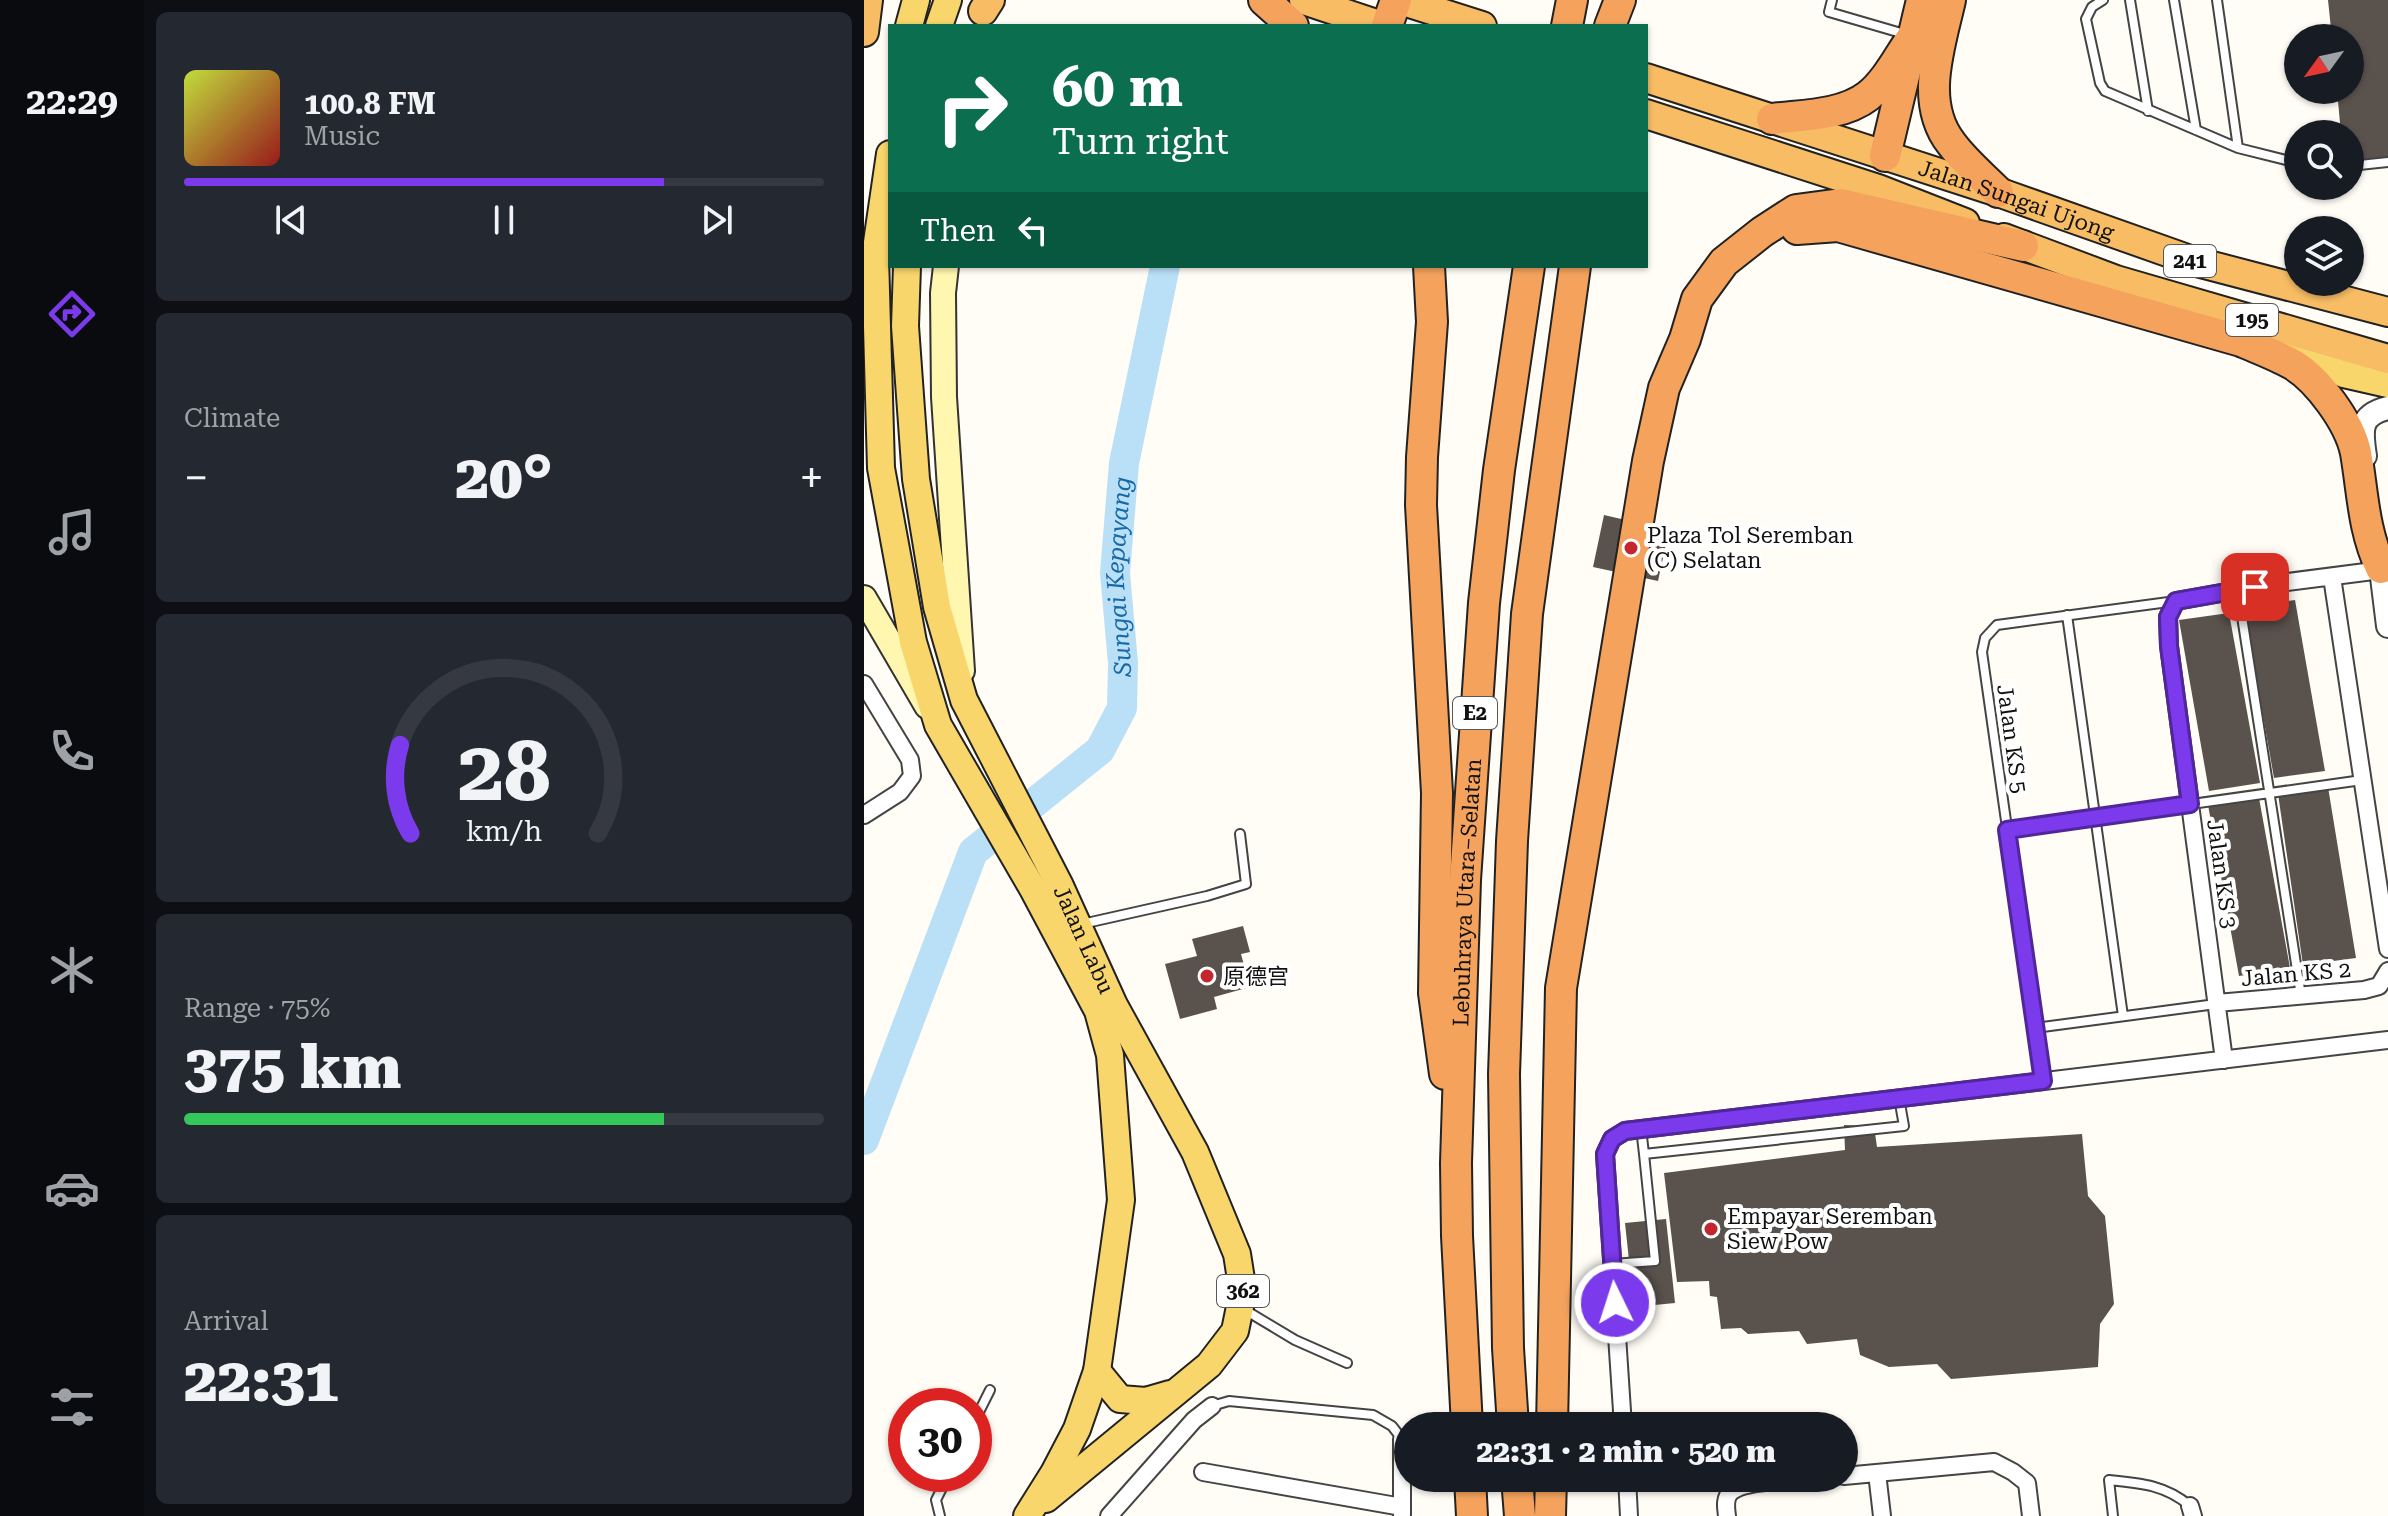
<!DOCTYPE html>
<html lang="en">
<head>
<meta charset="utf-8">
<style>
	:root { --surface:#171b24; --page:#242831; --text:#f1f3f6; --muted:#9ea1a6; --line:#363941; --accent:#7c3aed }
	body { margin:0; font-family:"Roboto Serif","Noto Sans SC",serif; background:var(--page); color:var(--text); height:100vh; display:flex; flex-direction:column; font-size:30px; white-space:nowrap }
	* { box-sizing:border-box; margin:0 }
	p { font-size:26px; color:var(--muted) }
	.icon { flex:none; width:44px; height:44px; fill:none; stroke:currentColor; stroke-width:2; stroke-linecap:round; stroke-linejoin:round }
	.map { position:relative; flex:1; overflow:hidden }
	.panel { display:flex; flex-direction:column; gap:12px; padding:12px; background:#0d0f14; width:720px }
	.panel>* { flex:none }
	.top-card { position:absolute; left:24px; top:24px; width:760px; height:244px; border-radius:0px; box-shadow:0 2px 6px #0004; background:#0b6e4f; color:#fff; overflow:hidden }
	.needle { width:52px; rotate:237deg }
	.fabs { position:absolute; left:1420px; top:24px; display:grid; gap:16px }
	.fabs a { display:grid; place-items:center; width:80px; height:80px; border-radius:50%; background:var(--surface); box-shadow:0 2px 6px #0004; font-size:40px }
	.speed { position:absolute; left:24px; top:1388px; display:flex; gap:16px; font-size:40px; font-weight:700; text-align:center }
	.speed>* { display:grid; place-content:center; width:104px; height:104px; border-radius:50%; background:var(--surface); box-shadow:0 2px 6px #0004; line-height:1 }
	.speed .limit { border:12px solid #d22; background:#fff; color:#111 }
	.pin { position:absolute; display:grid; place-items:center; width:68px; height:68px; color:#fff; margin:-34px; border-radius:16px; box-shadow:0 4px 12px #0006 }
	.me { position:absolute; width:88px; margin:-44px; rotate:356deg; stroke-linejoin:round; filter:drop-shadow(0 0 6px #0008) }
	.turn { display:flex; align-items:center; gap:28px; height:168px; padding:0 32px; font-size:36px }
	.turn .icon { width:104px; height:104px; stroke-width:2.5 }
	.turn b { display:block; font-size:56px; line-height:68px }
	.then { display:flex; align-items:center; height:76px; padding:0 32px; background:#0003; gap:16px; font-size:30px }
	.big { font-size:60px; font-weight:800; line-height:1.1 }
	.panel .card { flex:1; display:flex; flex-direction:column; justify-content:center; gap:12px; min-width:0; padding:0 28px; border-radius:12px; background:var(--page) }
	.panel .dial { align-items:center; gap:0 }
	.dial svg { height:208px; overflow:visible; fill:none; stroke:var(--line); stroke-width:7; stroke-linecap:round; text-anchor:middle }
	.dial text { fill:var(--text); stroke:none }
	.song { display:flex; align-items:center; gap:24px }
	.cover { width:96px; height:96px; border-radius:12px; background:linear-gradient(135deg,hsl(70 70% 55%),hsl(0 70% 35%)) }
	.played { height:8px; border-radius:4px; background:linear-gradient(90deg,var(--accent) 75%,var(--line) 75%) }
	.keys { display:flex; justify-content:space-around; direction:ltr }
	.heat { display:flex; justify-content:space-between; align-items:center; font-size:44px; direction:ltr }
	.charge { height:12px; border-radius:6px; background:linear-gradient(90deg,#34c759 75%,var(--line) 0) }
	.trip { position:absolute; left:530px; top:1412px; width:464px; height:80px; border-radius:40px; background:var(--surface); box-shadow:0 2px 6px #0004; font-weight:800; line-height:80px; text-align:center }
	main { display:flex; flex:1; min-height:0 }
	.tabs { display:flex; flex-direction:column; width:144px; justify-content:space-around; align-items:center; background:#090b0e; color:var(--muted) }
	.tabs .icon { width:56px; height:56px }
	.tabs .on { color:var(--accent) }
	.tabs b { font-size:36px; color:var(--text) }
	.map>svg:first-child { display:block }
	.lines { fill:none; stroke-linecap:round; stroke-linejoin:round }
	.river { stroke:#b9e0f7; stroke-width:30 }
	.building { fill:#5a524d }
	.service-casing { stroke:#444; stroke-width:12 }
	.minor-casing { stroke:#444; stroke-width:20 }
	.tertiary-casing { stroke:#444; stroke-width:26 }
	.secondary-casing { stroke:#333; stroke-width:28 }
	.primary-casing { stroke:#222; stroke-width:30 }
	.trunk-casing { stroke:#222; stroke-width:32 }
	.motorway-casing { stroke:#222; stroke-width:34 }
	.service { stroke:#fff; stroke-width:8 }
	.minor { stroke:#fff; stroke-width:16 }
	.tertiary { stroke:#fff; stroke-width:22 }
	.secondary { stroke:#fff6b0; stroke-width:24 }
	.primary { stroke:#f9d66b; stroke-width:26 }
	.trunk { stroke:#f7bc64; stroke-width:28 }
	.motorway { stroke:#f5a25d; stroke-width:30 }
	.route-casing { stroke:#51269a; stroke-width:20 }
	.route { stroke:#7c3aed; stroke-width:14 }
	.poi-dot { fill:#c4262e; stroke:#fff; stroke-width:3 }
	.labels { text-anchor:middle; dominant-baseline:central; stroke-width:8; stroke-linejoin:round; paint-order:stroke }
	.shield { fill:#fff; stroke:#585858; stroke-width:2 }
	.shield-label { font-size:20px; font-weight:bold; fill:#111 }
	.street-label { font-size:22px; fill:#111; stroke:#fff }
	.poi-label { font-size:22px; fill:#111; stroke:#fff; text-anchor:start }
	.water-label { font-size:24px; font-style:italic; fill:#1768a6; stroke:#fff }
</style>
</head>
<body>
<main>
<nav class="tabs">
<b>22:29</b>
<svg class="icon on" aria-label="directions" viewBox="0 0 24 24"><path d="M12 3l9 9-9 9-9-9zM9 14v-3h6M13 9l2 2-2 2"/></svg>
<svg class="icon" aria-label="music" viewBox="0 0 24 24"><path d="M9 18V5l10-2v13"/><circle cx="6" cy="18" r="3"/><circle cx="16" cy="16" r="3"/></svg>
<svg class="icon" aria-label="phone" viewBox="0 0 24 24"><path d="M5 4h4l2 5-3 2q2 4 5 5l2-3 5 2v4C11 20 4 13 5 4z"/></svg>
<svg class="icon" aria-label="climate" viewBox="0 0 24 24"><path d="M12 3v18M4 7l16 10M4 17L20 7"/></svg>
<svg class="icon" aria-label="car" viewBox="0 0 24 24"><path d="M5 17H2v-5l4-1 3-4h7l3 4 3 1v5h-3M9 17h6M6 11h13"/><circle cx="7" cy="17" r="2"/><circle cx="17" cy="17" r="2"/></svg>
<svg class="icon" aria-label="filters" viewBox="0 0 24 24"><path d="M4 7h16M4 17h16"/><circle cx="9" cy="7" r="2"/><circle cx="15" cy="17" r="2"/></svg>
</nav>
<section class="panel">
<div class="card">
<div class="song"><i class="cover"></i><div><b>100.8 FM</b><p>Music</p></div></div>
<div class="played"></div>
<div class="keys"><svg class="icon" aria-label="previous" viewBox="0 0 24 24"><path d="M18 5L8 12l10 7zM5 5v14"/></svg><svg class="icon" aria-label="pause" viewBox="0 0 24 24"><path d="M8 5v14M16 5v14"/></svg><svg class="icon" aria-label="next" viewBox="0 0 24 24"><path d="M6 5l10 7-10 7zM19 5v14"/></svg></div>
</div>
<div class="card"><p>Climate</p>
<div class="heat"><a>−</a><b class="big">20°</b><a>+</a></div>
</div>
<div class="card dial"><svg viewBox="0 0 100 80">
<path d="M14 69A42 42 0 1 1 86 69"/>
<path d="M14 69A42 42 0 0 1 10 35" stroke="#7c3aed"/>
<text x="50" y="56" font-size="32" font-weight="700">28</text>
<text x="50" y="72" font-size="11">km/h</text>
</svg></div>
<div class="card"><p>Range · 75%</p><b class="big">375 km</b><div class="charge"></div></div>
<div class="card"><p>Arrival</p><b class="big">22:31</b></div>
</section>
<div class="map">
<svg width="1524" height="1516" viewBox="0 0 1524 1516">
	<rect width="100%" height="100%" fill="#fffdf5"/>
	<g class="lines">
		<path class="river" id="s1" d="M 0,1140 L 109,852 L 236,750 L 258,708 L 259,663 L 251,573 L 260,463 L 301,266"/>
	</g>
	<path class="building" d="M 1464,0 L 1524,0 L 1524,157 L 1486,162 L 1486,134 L 1477,134 L 1473,90 L 1486,90 L 1486,38 L 1468,38 Z
		M 740,515 L 805,530 L 794,581 L 729,567 Z
		M 1431,600 L 1461,771 L 1410,778 L 1380,607 Z
		M 1365,613 L 1396,783 L 1345,791 L 1315,620 Z
		M 1464,787 L 1492,958 L 1439,965 L 1414,794 Z
		M 1395,798 L 1426,968 L 1375,976 L 1344,805 Z
		M 379,926 L 386,952 L 377,954 L 386,987 L 350,997 L 353,1009 L 316,1019 L 301,964 L 333,956 L 328,939 Z
		M 980,1125 L 1010,1126 L 1013,1147 L 1218,1134 L 1224,1196 L 1241,1216 L 1250,1304 L 1236,1324 L 1234,1367 L 1087,1379 L 1073,1364 L 1025,1367 L 996,1355 L 993,1339 L 943,1344 L 935,1331 L 884,1334 L 877,1328 L 857,1329 L 853,1297 L 846,1296 L 845,1281 L 813,1282 L 800,1173 L 981,1150 Z
		M 802,1219 L 811,1303 L 770,1307 L 761,1223 Z"/>
	<g class="lines">
		<defs>
			<path id="service" d="M 968,0 L 965,12 L 1044,35
				M 1239,0 L 1228,7 L 1222,19 L 1236,83 L 1241,91 L 1374,148 L 1434,163
				M 1266,0 L 1284,111
				M 1310,0 L 1332,130
				M 1353,0 L 1374,148
				M 1486,166 L 1524,162
				M 1374,591 L 1437,996
				M 1203,615 L 1259,1016
				M 1143,830 L 1498,780
				M 218,924 L 343,896 L 382,884 L 376,834
				M 1171,1028 L 1352,1004
				M 1179,1081 L 1118,652 L 1121,638 L 1133,625 L 1312,601
				M 777,1128 L 780,1154 L 1040,1126 L 1035,1098
				M 748,1264 L 791,1261 L 780,1154
				M 381,1310 L 431,1340 L 483,1363
				M 348,1406 L 365,1401 L 509,1415 L 528,1426 L 538,1439
				M 110,1422 L 126,1390
				M 76,1516 L 72,1500 L 85,1474
				M 1249,1516 L 1245,1480 C 1276,1483 1302,1485 1326,1506"/>
			<path id="minor" d="M 1468,577 L 1524,949
				M 0,684 L 46,760 L 48,776 L 36,792 L 0,815
				M 1353,1003 L 1500,990 L 1515,986 L 1524,971
				M 1360,1060 L 1305,646 L 1304,617 L 1312,601 L 1408,584 L 1517,570
				M 759,1426 L 741,1154 L 748,1139 L 761,1131 L 1524,1040
				M 538,1439 L 538,1514
				M 339,1472 L 538,1507
				M 1013,1473 L 1018,1516
				M 980,1476 L 1130,1462 L 1149,1472 L 1163,1483 L 1167,1516
				M 763,1478 L 765,1516
				M 1326,1506 L 1329,1516
				M 245,1516 L 330,1420 L 348,1406
				M 863,1516 C 862,1508 860,1498 867,1492 C 881,1479 936,1480 956,1478"/>
			<path id="tertiary" d="M 1501,456 C 1497,430 1495,415 1524,408
				M 1515,553 L 1524,626"/>
			<path id="secondary" d="M 82,266 L 79,293 L 80,397 L 98,671
				M 0,598 L 63,706"/>
			<g id="primary">
				<path d="M 45,26 L 52,0"/>
				<path d="M 75,26 L 84,0"/>
				<path d="M 26,154 L 11,256 L 17,468 L 49,642 L 74,725 L 169,889 L 234,1011 L 246,1055 L 257,1200 L 233,1371 L 213,1429 L 190,1473 L 163,1516"/>
				<path id="s2" d="M 43,266 L 41,326 L 52,479 L 73,607 L 100,700 L 196,886 L 250,1005 L 331,1152 L 373,1254 L 379,1292 L 371,1331 L 345,1365 L 182,1499"/>
				<path d="M 1415,346 L 1480,374 L 1524,384"/>
				<path d="M 233,1371 L 256,1399 L 282,1401 L 306,1394"/>
			</g>
			<g id="trunk">
				<path d="M 440,0 L 518,26"/>
				<path d="M 536,0 L 618,26"/>
				<path d="M 119,11 L 126,0"/>
				<path d="M 0,32 L 4,0"/>
				<path id="s3" d="M 782,78 L 1134,192 L 1329,261 L 1524,312"/>
				<path d="M 782,114 L 1014,189 L 1101,223"/>
				<path d="M 1140,238 L 1252,280 L 1524,359"/>
			</g>
			<g id="motorway">
				<path d="M 400,0 L 429,26"/>
				<path d="M 1086,0 C 1076,45 1055,102 1087,143 C 1100,161 1118,176 1134,192"/>
				<path d="M 523,26 L 532,0"/>
				<path d="M 703,26 L 708,0"/>
				<path d="M 746,26 L 756,0"/>
				<path d="M 908,119 C 938,115 978,116 1004,96 C 1023,81 1035,56 1049,36"/>
				<path d="M 1021,156 L 1058,0"/>
				<path d="M 933,229 L 974,226 L 1377,341 C 1393,348 1412,355 1428,364 C 1454,379 1486,423 1492,453 C 1499,494 1499,529 1517,568"/>
				<path d="M 565,266 L 568,322 L 558,457 L 557,505 L 573,793 L 570,993 L 581,1074"/>
				<path id="s4" d="M 603,1426 L 593,1236 L 592,1163 L 601,880 L 620,603 L 635,470 L 665,266"/>
				<path d="M 649,1426 L 644,1348 L 640,1074 L 648,841 L 663,614 L 711,266"/>
				<path d="M 688,1426 L 697,988 L 784,461 L 800,388 L 821,339 L 833,299 L 860,262 L 898,232 L 932,210 L 977,204 L 1159,246"/>
				<path d="M 606,1478 L 608,1516"/>
				<path d="M 653,1478 L 656,1516"/>
				<path d="M 686,1516 L 687,1478"/>
			</g>
		</defs>
		<use href="#service" class="service-casing"/>
		<use href="#minor" class="minor-casing"/>
		<use href="#tertiary" class="tertiary-casing"/>
		<use href="#secondary" class="secondary-casing"/>
		<use href="#primary" class="primary-casing"/>
		<use href="#trunk" class="trunk-casing"/>
		<use href="#motorway" class="motorway-casing"/>
		<use href="#service" class="service"/>
		<use href="#minor" class="minor"/>
		<use href="#tertiary" class="tertiary"/>
		<use href="#secondary" class="secondary"/>
		<use href="#primary" class="primary"/>
		<use href="#trunk" class="trunk"/>
		<use href="#motorway" class="motorway"/>
	</g>
	<g class="lines">
		<defs>
			<path id="route" d="M 751,1303 L 741,1154 L 748,1139 L 761,1131 L 1179,1081 L 1143,830 L 1326,804 L 1305,646 L 1304,617 L 1312,601 L 1391,587"/>
		</defs>
		<use href="#route" class="route-casing"/>
		<use href="#route" class="route"/>
	</g>
	<g class="poi-dot">
		<circle cx="767" cy="548" r="8"/>
		<circle cx="343" cy="976" r="8"/>
		<circle cx="847" cy="1229" r="8"/>
	</g>
	<g class="labels">
		<g class="shield">
			<rect x="1300" y="245" width="52" height="32" rx="6"/>
			<rect x="1362" y="304" width="52" height="32" rx="6"/>
			<rect x="589" y="697" width="44" height="32" rx="6"/>
			<rect x="353" y="1275" width="52" height="32" rx="6"/>
		</g>
		<g class="shield-label">
			<text x="1326" y="261">241</text>
			<text x="1388" y="320">195</text>
			<text x="611" y="713">E2</text>
			<text x="379" y="1291">362</text>
		</g>
		<g class="street-label">
			<text stroke="none"><textPath href="#s3" startOffset="390">Jalan Sungai Ujong</textPath></text>
			<text transform="translate(1148 739) rotate(82)">Jalan KS 5</text>
			<text transform="translate(1358 874) rotate(82)">Jalan KS 3</text>
			<text stroke="none"><textPath href="#s4" startOffset="534">Lebuhraya Utara–Selatan</textPath></text>
			<text stroke="none"><textPath href="#s2" startOffset="708">Jalan Labu</textPath></text>
			<text transform="translate(1432 974) rotate(-5)">Jalan KS 2</text>
		</g>
		<g class="poi-label">
			<text x="783" y="535">Plaza Tol Seremban<tspan x="783" dy="25">(C) Selatan</tspan></text>
			<text x="359" y="976">原德宫</text>
			<text x="863" y="1216">Empayar Seremban<tspan x="863" dy="25">Siew Pow</tspan></text>
		</g>
		<g class="water-label">
			<text stroke="none"><textPath href="#s1" startOffset="650">Sungai Kepayang</textPath></text>
		</g>
	</g>
</svg>
<div class="fabs">
<a><svg class="needle" viewBox="-14 -14 28 28"><path d="M0-13l5 13h-10z" fill="#e53935"/><path d="M0 13l5-13h-10z" fill="#9ea1a6"/></svg></a>
<a><svg class="icon" aria-label="search" viewBox="0 0 24 24"><circle cx="10" cy="10" r="6"/><path d="M15 15l6 6"/></svg></a>
<a><svg class="icon" aria-label="layers" viewBox="0 0 24 24"><path d="M12 4l9 5-9 5-9-5zM3 14l9 5 9-5"/></svg></a>
</div>
<div class="speed"><div class="limit">30</div></div>
<div class="pin" style="left:1391px;top:587px;background:#d93025"><svg class="icon" aria-label="arrive" viewBox="0 0 24 24"><path d="M6 21V4h12l-3 4 3 4H6"/></svg></div>
<svg class="me" style="left:751px;top:1303px" viewBox="-20 -20 40 40"><circle r="17" fill="#7c3aed" stroke="#fff" stroke-width="3"/><path d="M0-11L8 9 0 5-8 9z" fill="#fff"/></svg>
<div class="trip">22:31 · 2 min · 520 m</div>
<div class="top-card">
<div class="turn"><svg class="icon" aria-label="right" viewBox="0 0 24 24"><path d="M7 20v-9h11M14 6l5 5-5 5"/></svg><div><b>60 m</b>Turn right</div></div>
<div class="then">Then<svg class="icon" aria-label="left" viewBox="0 0 24 24"><path d="M17 20v-9H6M10 6l-5 5 5 5"/></svg></div>
</div>
</div>
</main>
</body>
</html>
